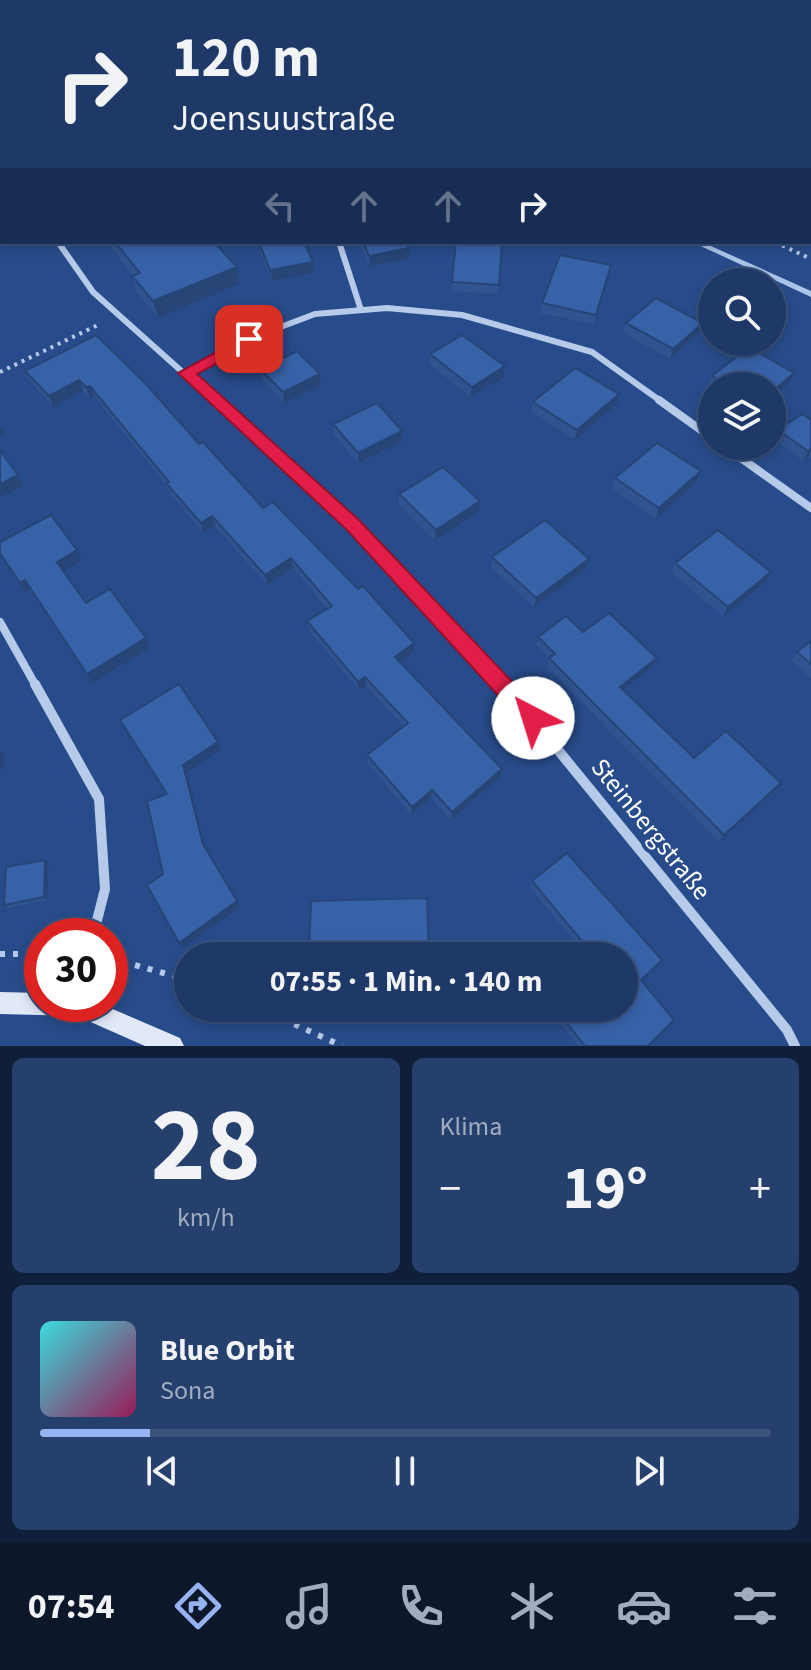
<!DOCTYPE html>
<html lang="de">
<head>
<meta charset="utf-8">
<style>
	:root { --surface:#1e3968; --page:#26406e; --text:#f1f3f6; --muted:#a1acc0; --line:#3c537c; --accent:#95b2f1 }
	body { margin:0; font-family:"Source Sans 3",sans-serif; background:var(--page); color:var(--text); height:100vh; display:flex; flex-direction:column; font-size:30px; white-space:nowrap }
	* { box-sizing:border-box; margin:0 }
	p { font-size:26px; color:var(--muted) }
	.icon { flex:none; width:44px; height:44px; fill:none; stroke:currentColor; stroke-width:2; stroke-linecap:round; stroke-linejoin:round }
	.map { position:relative; height:1046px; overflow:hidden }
	.sheet { display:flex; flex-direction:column; gap:12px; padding:12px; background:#101f39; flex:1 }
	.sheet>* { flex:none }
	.top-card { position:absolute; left:0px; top:0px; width:812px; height:244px; box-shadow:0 4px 12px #0003,0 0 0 2px var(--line); background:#1e3968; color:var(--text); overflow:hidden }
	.fabs { position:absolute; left:698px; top:268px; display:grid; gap:16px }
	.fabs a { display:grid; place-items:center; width:88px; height:88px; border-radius:50%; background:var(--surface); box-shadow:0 4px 12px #0003,0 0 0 2px var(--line); font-size:40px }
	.speed { position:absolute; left:24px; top:918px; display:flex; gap:16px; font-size:40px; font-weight:700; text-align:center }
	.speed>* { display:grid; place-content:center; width:104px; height:104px; border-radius:50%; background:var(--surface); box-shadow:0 4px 12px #0003,0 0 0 2px var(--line); line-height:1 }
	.speed .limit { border:12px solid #d22; background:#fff; color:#111 }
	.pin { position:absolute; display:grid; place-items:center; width:68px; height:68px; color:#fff; margin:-34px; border-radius:16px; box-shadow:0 4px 12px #0006 }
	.me { position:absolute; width:88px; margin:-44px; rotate:320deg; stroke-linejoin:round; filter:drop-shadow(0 0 6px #0008) }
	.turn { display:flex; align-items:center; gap:28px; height:168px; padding:0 40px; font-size:36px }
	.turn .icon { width:104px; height:104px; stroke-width:2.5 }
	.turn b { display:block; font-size:56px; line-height:68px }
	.lanes { display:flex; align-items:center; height:76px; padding:0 40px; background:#0003; justify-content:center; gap:40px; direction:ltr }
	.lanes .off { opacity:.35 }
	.big { font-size:60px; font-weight:700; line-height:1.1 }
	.sheet .tile { flex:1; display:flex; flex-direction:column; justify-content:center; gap:12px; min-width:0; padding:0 28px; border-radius:12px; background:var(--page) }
	.sheet .dial { align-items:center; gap:0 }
	.dial b { font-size:104px; line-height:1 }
	.song { display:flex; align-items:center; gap:24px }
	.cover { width:96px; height:96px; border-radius:12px; background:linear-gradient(135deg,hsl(180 70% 55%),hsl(330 70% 35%)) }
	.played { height:8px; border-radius:4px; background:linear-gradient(90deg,var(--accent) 15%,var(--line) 15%) }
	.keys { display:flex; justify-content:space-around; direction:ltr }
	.heat { display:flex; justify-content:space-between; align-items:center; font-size:44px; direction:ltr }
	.sheet .tiles { flex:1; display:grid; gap:12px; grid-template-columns:1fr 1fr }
	.tile:last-child { grid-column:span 2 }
	.trip { position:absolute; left:174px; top:942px; width:464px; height:80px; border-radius:40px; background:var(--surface); box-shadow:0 4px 12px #0003,0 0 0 2px var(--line); font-weight:700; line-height:80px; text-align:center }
	.tabs { display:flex; height:128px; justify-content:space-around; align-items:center; background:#0c172a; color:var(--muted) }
	.tabs .icon { width:56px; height:56px }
	.tabs .selected { color:var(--accent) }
	.tabs b { font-size:36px; color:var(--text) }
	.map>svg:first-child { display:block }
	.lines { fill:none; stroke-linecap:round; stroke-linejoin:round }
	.stream { fill:#abc4ea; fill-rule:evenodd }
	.path-far1 { stroke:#b6caea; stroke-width:4; stroke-dasharray:3 5; stroke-linecap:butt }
	.path { stroke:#b6caea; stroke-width:6; stroke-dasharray:5 8; stroke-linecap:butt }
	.street-far2 { stroke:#b6caea; stroke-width:6 }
	.street-far1 { stroke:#b6caea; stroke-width:8 }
	.street { stroke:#b6caea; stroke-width:10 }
	.secondary { fill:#e1e9f8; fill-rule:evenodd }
	.wall { fill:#305490 }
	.shaded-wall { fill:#274576 }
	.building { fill:#3862a8; stroke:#274576; stroke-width:2 }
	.route { fill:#e11d48; stroke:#92132f; stroke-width:2 }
	.labels { text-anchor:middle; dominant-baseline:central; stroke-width:8; stroke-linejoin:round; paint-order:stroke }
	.street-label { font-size:26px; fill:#fff; stroke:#284c8b }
</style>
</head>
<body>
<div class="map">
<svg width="811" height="1046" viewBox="0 0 811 1046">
	<rect width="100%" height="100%" fill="#284c8b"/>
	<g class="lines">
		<path class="stream" d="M 692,242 L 702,242 L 811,291 L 811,297 Z"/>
		<path class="path-far1" d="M 775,242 L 811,259
			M 0,372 L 100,324"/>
		<path class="path" d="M 0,954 L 42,954
			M 110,958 L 188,980
			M 259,1008 L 342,1046"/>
		<path class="street-far2" d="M 58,242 L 93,292 L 216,402
			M 339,242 L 361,310
			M 186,373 L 249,339 L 315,314 L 387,308 L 462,315 L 592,352 L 662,402"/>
		<path class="street-far1" d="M 214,400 L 353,525 L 506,686
			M 659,400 L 712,438
			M 724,446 L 811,508
			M 0,622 L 36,686"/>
		<path class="street" d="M 35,684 L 99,799 L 105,889 L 93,936
			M 504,684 L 787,1030 L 795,1046"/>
		<path class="secondary" d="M 0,992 L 42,993 L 42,1004 L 101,1004 L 180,1038 L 184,1046 L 145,1046 L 77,1016 L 0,1014 Z"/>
	</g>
	<path class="wall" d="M 0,0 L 313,0 L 313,2 L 2,2 Z
		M 95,242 L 214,242 L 237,267 L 239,284 L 158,318 L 137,293 L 132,276 L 133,276 L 108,243 L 98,246 Z
		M 259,242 L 313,262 L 314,273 L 272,281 L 261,252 Z
		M 358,242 L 406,242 L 409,248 L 409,259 L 370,266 Z
		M 456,242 L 502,242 L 498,294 L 451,291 Z
		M 611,265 L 594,324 L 540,313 L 542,303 Z
		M 626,323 L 703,323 L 699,333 L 670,359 L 623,333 Z
		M 96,335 L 199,444 L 263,508 L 414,652 L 400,662 L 500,777 L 451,820 L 431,798 L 411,815 L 368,764 L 367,755 L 404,727 L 366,686 L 359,690 L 309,631 L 307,621 L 327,609 L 293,568 L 267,585 L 215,526 L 203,533 L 170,493 L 167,486 L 94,396 L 90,398 L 83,391 L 53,407 L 30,381 L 25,371 Z
		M 430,354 L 505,366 L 504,377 L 471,397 L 429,364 Z
		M 260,369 L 321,385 L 284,403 L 262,379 Z
		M 794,373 L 789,383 L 772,386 L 712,386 L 712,388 L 709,386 L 712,376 Z
		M 533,402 L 617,404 L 575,440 L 531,412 Z
		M 811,420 L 811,458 L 809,457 L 803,461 L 774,439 L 778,430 Z
		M 333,424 L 402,431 L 402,442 L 358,463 L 334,435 Z
		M 701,471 L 697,482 L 656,519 L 612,488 L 615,478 Z
		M 399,494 L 480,501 L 479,512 L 435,540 L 399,504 Z
		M 0,542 L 77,550 L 82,560 L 63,571 L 86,603 L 150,648 L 92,683 L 31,589 L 26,592 L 0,555 Z
		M 492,557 L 589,559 L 586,569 L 534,607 L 491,567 Z
		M 675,563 L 766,582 L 723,617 L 671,572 Z
		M 583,632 L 657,658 L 653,666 L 623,690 L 694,758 L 781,783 L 775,790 L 719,842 L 547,667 L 549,658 L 536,645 L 538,637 Z
		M 811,641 L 811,678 L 791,661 L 797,652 Z
		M 567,853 L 662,960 L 641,981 L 674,1020 L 648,1046 L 578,1046 L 549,1008 L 624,1008 L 624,956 L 587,956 L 530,888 L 532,881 Z
		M 45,860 L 49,863 L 47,900 L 8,908 L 4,905 Z"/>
	<path class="shaded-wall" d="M 41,0 L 64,0 L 65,2 L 36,2 Z
		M 138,0 L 179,0 L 180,2 L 131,2 Z
		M 2,14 L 2,32 L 0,32 L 0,15 Z
		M 2,149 L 2,167 L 0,168 L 0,150 Z
		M 96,242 L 108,242 L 108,243 L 98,246 Z
		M 409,248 L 409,259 L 370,266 L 369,256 Z
		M 313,262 L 314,273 L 272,281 L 270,270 Z
		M 611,265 L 609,275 L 594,324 L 596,315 Z
		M 237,267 L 239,284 L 158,318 L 153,301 Z
		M 703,323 L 699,333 L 670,359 L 673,349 Z
		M 505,366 L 504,377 L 471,397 L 472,387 Z
		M 794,373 L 789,383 L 772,398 L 772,392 Z
		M 320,374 L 321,385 L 284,403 L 283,392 Z
		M 79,380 L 83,391 L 53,407 L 49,396 Z
		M 90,386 L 94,396 L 90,398 L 86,387 Z
		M 619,394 L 617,404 L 575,440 L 577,430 Z
		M 3,427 L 5,432 L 0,435 L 0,428 Z
		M 402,431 L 402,442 L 358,463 L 358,453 Z
		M 811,449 L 809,457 L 803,461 L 808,451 Z
		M 701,471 L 697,482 L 656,519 L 659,508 Z
		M 18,475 L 23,486 L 0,497 L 0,484 Z
		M 480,501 L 479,512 L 435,540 L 436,530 Z
		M 212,516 L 215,526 L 203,533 L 201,523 Z
		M 77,550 L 82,560 L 62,572 L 57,562 Z
		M 291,558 L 293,568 L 267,585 L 265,575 Z
		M 589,559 L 586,569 L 534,607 L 536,598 Z
		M 771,572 L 766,582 L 723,617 L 728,607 Z
		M 25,580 L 31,589 L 26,592 L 20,583 Z
		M 146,638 L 150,648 L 92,683 L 87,674 Z
		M 414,643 L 414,652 L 395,666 L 395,657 Z
		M 657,658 L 653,666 L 617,695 L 620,687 Z
		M 365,677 L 366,686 L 359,690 L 358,682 Z
		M 218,742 L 221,749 L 187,772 L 206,851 L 203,844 L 183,765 Z
		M 0,750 L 6,757 L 0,773 Z
		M 502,769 L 500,777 L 451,820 L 452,812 Z
		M 781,783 L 775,790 L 719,842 L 724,835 Z
		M 432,790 L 431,798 L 411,815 L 412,807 Z
		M 45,860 L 49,863 L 47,900 L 44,897 Z
		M 237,901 L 240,907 L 183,948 L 179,943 Z"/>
	<path class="building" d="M 0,0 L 41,0 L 36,2 L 2,2 L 2,14 L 0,15 Z
		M 76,0 L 100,0 L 95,2 L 80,2 Z
		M 108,0 L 138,0 L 131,2 L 110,2 Z
		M 208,0 L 311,0 L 270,2 L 214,2 Z
		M 0,29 L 2,31 L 2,149 L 0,150 Z
		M 115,242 L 214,242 L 237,267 L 153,301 L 132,276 L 140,273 Z
		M 259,242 L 304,242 L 313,262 L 270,270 Z
		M 363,242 L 406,242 L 409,248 L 369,256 Z
		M 456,242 L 502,242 L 499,285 L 452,282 Z
		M 560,255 L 611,265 L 596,315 L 542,303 Z
		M 656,298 L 703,323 L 673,349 L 626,323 Z
		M 96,335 L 145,383 L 199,444 L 203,442 L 263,508 L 273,502 L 358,589 L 363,586 L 414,643 L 395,657 L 502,769 L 452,812 L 432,790 L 412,807 L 367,755 L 408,723 L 365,677 L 358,682 L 307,621 L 332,606 L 291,558 L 265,575 L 212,516 L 201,523 L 166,483 L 169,482 L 90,386 L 86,387 L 79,380 L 49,396 L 25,371 Z
		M 462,335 L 505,366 L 472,387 L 430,354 Z
		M 749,347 L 794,373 L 772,392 L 772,386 L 729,386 L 712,376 Z
		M 297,351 L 320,374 L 283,392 L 260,369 Z
		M 575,368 L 619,394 L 577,430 L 533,402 Z
		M 377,403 L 402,431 L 358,453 L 333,424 Z
		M 802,414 L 811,420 L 811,449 L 808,451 L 778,430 Z
		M 657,443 L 701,471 L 659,508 L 615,478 Z
		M 0,450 L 18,475 L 0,484 Z
		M 443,467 L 480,501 L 436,530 L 399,494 Z
		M 51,515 L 77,550 L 57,562 L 86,603 L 110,589 L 146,638 L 87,674 L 25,580 L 20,583 L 0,553 L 0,542 Z
		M 545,520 L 589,559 L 536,598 L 492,557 Z
		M 718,530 L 771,572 L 728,607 L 675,563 Z
		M 609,613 L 657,658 L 620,687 L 694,758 L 726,731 L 781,783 L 724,835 L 549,658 L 555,654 L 538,637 L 566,616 L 583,632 Z
		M 811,641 L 811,664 L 797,652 Z
		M 179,684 L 218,742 L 183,765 L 203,844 L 237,901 L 179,943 L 147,885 L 163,874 L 147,801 L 167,794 L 120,720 Z
		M 567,853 L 662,960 L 641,980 L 674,1020 L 648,1046 L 585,1046 L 555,1008 L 624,1008 L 624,956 L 594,956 L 532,881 Z
		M 45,860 L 44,897 L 4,905 L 6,867 Z
		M 427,898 L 429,956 L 309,956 L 311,901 Z"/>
	<path class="route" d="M 249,334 L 257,339 L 255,343 L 197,374 L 359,520 L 540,711 L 543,718 L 540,725 L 533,728 L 525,725 L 347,530 L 178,373 Z"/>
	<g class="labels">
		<g class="street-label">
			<text transform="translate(651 829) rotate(51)">Steinbergstraße</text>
		</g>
	</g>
</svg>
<div class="fabs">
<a><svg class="icon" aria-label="search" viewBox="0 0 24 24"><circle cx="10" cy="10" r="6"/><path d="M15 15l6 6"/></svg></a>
<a><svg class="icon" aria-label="layers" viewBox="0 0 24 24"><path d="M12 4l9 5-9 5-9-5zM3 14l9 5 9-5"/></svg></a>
</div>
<div class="speed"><div class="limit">30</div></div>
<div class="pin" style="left:249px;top:339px;background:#d93025"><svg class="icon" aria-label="arrive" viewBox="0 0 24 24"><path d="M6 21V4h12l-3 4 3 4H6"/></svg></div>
<svg class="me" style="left:533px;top:718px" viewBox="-20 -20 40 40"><circle r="19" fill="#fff"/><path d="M0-13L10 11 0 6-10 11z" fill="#e11d48"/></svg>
<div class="trip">07:55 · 1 Min. · 140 m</div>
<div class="top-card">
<div class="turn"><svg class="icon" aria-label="right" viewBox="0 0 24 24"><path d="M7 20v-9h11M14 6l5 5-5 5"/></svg><div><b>120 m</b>Joensuustraße</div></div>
<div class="lanes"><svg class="icon off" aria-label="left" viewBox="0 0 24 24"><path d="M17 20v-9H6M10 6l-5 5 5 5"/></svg><svg class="icon off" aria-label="ahead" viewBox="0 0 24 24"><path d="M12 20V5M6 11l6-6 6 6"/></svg><svg class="icon off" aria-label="ahead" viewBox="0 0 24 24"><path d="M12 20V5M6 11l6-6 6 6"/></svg><svg class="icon" aria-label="right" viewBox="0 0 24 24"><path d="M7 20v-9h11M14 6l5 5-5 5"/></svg></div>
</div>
</div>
<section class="sheet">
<div class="tiles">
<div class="tile dial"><b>28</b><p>km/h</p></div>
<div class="tile"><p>Klima</p>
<div class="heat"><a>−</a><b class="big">19°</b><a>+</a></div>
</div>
<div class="tile">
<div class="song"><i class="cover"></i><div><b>Blue Orbit</b><p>Sona</p></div></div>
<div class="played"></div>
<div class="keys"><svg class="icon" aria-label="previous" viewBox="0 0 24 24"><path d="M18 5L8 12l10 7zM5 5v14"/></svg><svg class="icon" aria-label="pause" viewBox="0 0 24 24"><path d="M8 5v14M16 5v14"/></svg><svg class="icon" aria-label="next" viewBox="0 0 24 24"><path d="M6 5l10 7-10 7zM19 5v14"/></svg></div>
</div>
</div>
</section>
<nav class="tabs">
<b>07:54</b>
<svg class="icon selected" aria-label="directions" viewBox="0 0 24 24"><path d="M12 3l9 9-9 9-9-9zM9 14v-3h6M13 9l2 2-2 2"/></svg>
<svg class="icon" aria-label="music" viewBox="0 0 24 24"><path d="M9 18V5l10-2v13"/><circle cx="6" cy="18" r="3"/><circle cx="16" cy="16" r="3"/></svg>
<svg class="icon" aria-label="phone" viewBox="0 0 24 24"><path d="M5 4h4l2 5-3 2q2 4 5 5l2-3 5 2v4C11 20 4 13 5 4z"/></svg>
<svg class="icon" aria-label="climate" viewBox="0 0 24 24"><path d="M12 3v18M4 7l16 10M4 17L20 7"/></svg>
<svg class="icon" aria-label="car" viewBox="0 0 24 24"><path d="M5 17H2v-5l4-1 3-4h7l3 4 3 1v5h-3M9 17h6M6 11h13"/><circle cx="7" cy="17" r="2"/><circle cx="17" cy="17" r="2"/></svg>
<svg class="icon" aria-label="filters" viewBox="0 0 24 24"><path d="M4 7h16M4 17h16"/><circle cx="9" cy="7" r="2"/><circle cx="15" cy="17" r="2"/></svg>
</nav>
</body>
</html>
